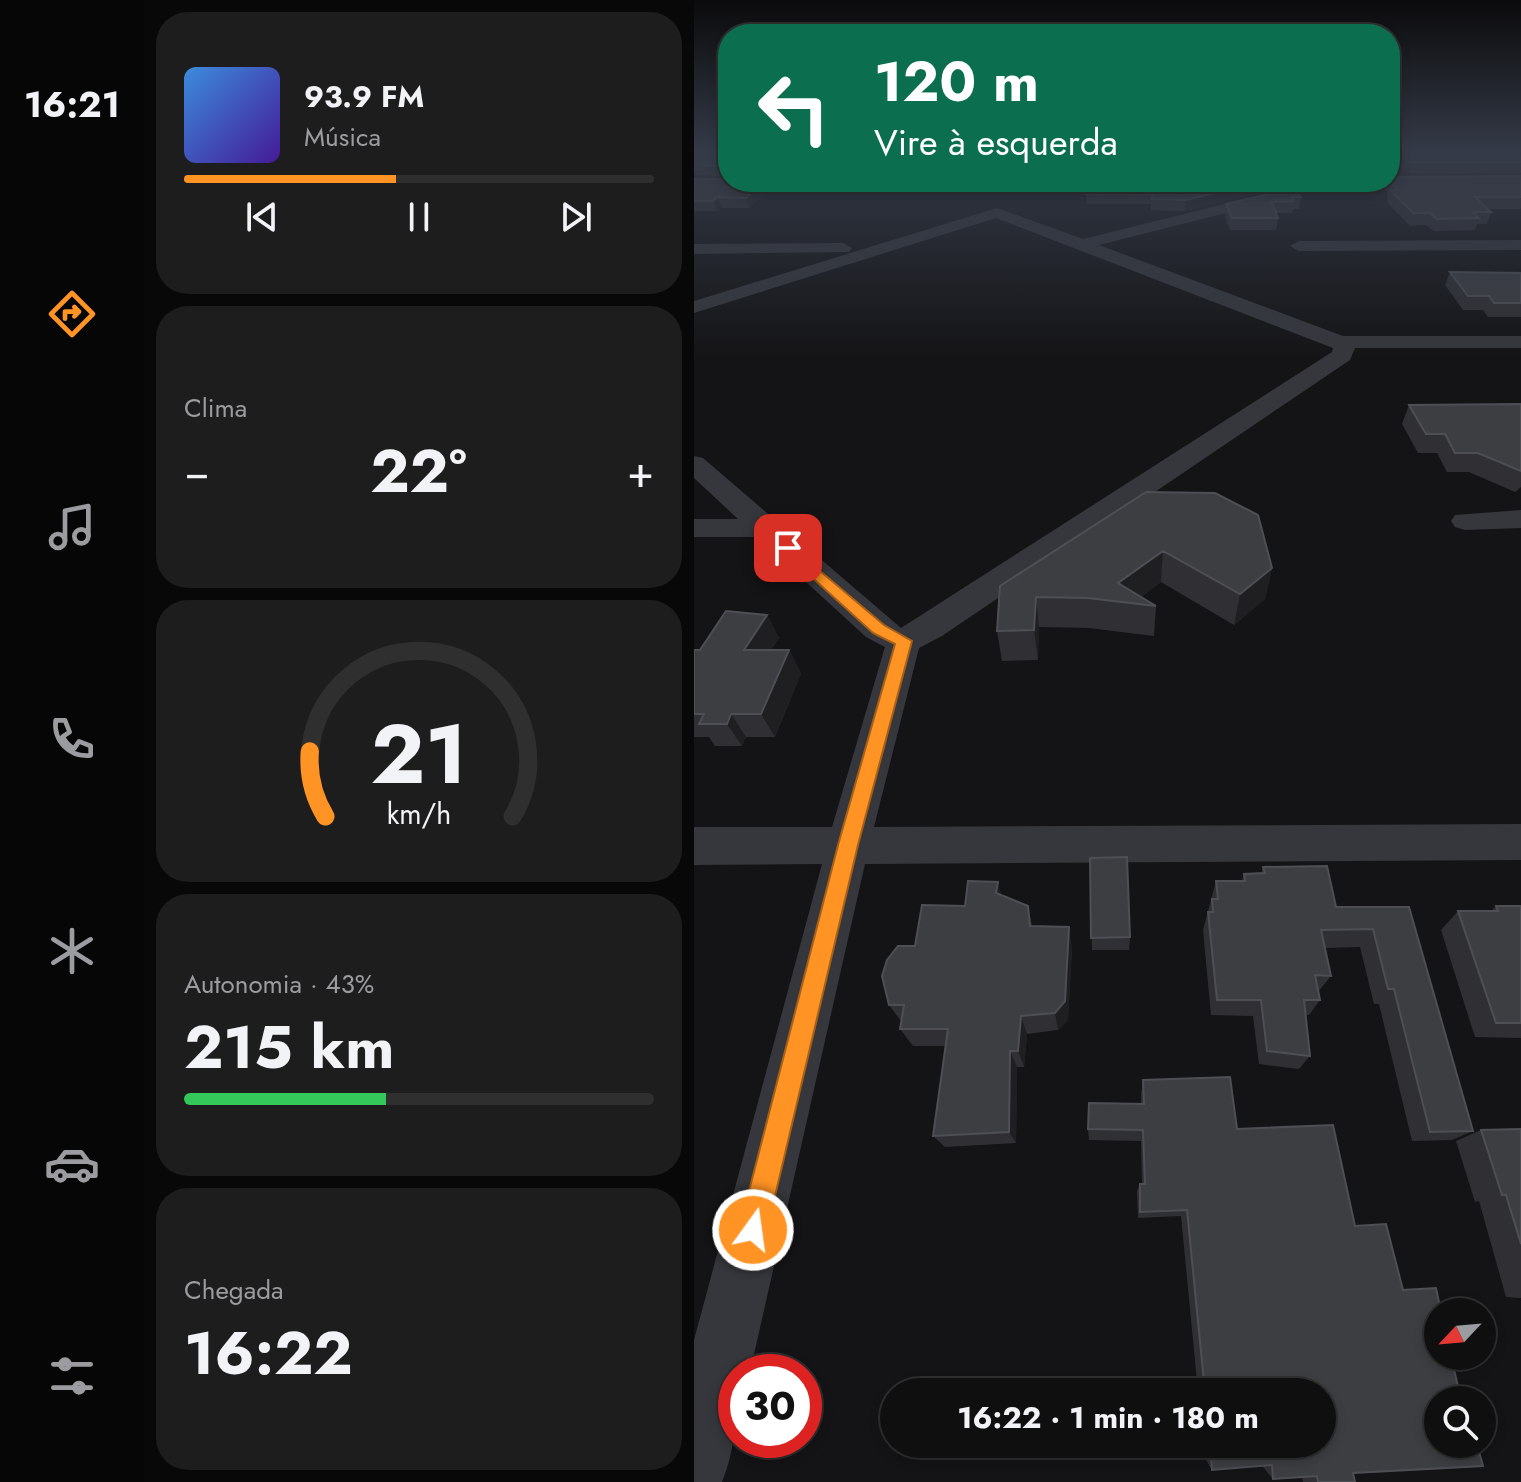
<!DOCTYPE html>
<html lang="pt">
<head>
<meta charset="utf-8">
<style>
	:root { --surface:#0f0f10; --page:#1d1d1e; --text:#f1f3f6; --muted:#9b9c9f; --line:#2f2f30; --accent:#ff9323 }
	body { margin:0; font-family:Jost,sans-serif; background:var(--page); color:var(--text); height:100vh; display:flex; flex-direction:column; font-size:30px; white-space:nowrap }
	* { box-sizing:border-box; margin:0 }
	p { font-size:26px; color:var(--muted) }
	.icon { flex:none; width:44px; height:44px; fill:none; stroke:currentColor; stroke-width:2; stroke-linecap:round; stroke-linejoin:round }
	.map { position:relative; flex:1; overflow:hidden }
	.side { display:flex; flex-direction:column; gap:12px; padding:12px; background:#080809; width:550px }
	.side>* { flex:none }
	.top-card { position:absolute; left:24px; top:24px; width:682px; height:168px; border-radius:32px; box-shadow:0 4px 12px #0003,0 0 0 2px var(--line); background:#0b6e4f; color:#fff; overflow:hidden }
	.needle { width:52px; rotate:244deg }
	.buttons { position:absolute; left:730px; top:1298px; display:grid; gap:16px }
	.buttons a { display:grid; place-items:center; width:72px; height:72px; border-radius:50%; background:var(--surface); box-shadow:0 4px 12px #0003,0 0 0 2px var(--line); font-size:40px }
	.speed { position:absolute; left:24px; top:1354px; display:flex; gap:16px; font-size:40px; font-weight:700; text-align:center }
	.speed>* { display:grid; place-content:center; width:104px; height:104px; border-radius:50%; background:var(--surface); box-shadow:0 4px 12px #0003,0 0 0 2px var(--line); line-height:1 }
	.speed .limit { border:12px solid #d22; background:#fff; color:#111 }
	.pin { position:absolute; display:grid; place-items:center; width:68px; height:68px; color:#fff; margin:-34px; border-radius:16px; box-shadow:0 4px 12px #0006 }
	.me { position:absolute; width:88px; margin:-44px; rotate:14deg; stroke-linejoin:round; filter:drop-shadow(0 0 6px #0008) }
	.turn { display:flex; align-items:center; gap:28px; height:168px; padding:0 24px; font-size:36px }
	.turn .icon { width:104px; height:104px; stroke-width:2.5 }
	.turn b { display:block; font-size:56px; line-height:68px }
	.big { font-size:60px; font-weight:700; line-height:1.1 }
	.side .widget { flex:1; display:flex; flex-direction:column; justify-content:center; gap:12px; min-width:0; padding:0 28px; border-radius:32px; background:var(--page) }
	.side .dial { align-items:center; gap:0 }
	.dial svg { height:208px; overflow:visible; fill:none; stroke:var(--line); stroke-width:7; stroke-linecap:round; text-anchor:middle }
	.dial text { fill:var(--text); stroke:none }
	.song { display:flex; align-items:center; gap:24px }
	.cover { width:96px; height:96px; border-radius:12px; background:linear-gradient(135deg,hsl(210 70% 55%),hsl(260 70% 35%)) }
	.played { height:8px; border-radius:4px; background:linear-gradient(90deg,var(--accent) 45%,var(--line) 45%) }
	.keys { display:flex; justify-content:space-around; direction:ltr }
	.heat { display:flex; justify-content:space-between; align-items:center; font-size:44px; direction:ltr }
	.charge { height:12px; border-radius:6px; background:linear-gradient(90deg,#34c759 43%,var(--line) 0) }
	.trip { position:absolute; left:186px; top:1378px; width:456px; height:80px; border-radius:40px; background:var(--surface); box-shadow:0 4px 12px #0003,0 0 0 2px var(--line); font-weight:700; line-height:80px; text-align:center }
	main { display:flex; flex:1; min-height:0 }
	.dock { display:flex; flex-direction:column; width:144px; justify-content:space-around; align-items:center; background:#060606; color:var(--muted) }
	.dock .icon { width:56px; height:56px }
	.dock .selected { color:var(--accent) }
	.dock b { font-size:36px; color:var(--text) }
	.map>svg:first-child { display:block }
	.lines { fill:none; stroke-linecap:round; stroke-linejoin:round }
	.minor { fill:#35373c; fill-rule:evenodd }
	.wall { fill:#303034 }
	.shaded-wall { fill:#1f1f22 }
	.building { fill:#3c3e42; stroke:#4d4f55; stroke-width:2 }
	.route { fill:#ff9323; stroke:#a66017; stroke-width:2 }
</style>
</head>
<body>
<main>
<nav class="dock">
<b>16:21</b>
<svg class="icon selected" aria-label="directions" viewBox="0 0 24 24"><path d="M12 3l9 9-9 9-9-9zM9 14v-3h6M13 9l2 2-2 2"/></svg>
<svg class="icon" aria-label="music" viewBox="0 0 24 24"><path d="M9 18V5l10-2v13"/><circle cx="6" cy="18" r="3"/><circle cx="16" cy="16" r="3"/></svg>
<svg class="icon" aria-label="phone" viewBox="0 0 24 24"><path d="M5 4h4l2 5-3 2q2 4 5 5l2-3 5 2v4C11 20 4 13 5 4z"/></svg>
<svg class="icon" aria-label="climate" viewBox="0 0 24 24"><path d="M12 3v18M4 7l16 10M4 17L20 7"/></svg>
<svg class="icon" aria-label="car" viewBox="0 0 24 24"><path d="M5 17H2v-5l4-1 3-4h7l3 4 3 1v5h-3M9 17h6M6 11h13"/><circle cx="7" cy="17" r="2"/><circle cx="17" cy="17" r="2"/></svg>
<svg class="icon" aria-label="filters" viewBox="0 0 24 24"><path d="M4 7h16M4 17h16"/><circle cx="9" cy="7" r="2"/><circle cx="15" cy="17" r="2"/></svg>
</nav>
<section class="side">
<div class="widget">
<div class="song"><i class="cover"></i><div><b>93.9 FM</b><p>Música</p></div></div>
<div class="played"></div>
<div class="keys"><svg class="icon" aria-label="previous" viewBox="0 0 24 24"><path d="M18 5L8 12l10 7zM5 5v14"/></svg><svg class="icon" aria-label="pause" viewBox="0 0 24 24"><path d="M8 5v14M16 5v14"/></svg><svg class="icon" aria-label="next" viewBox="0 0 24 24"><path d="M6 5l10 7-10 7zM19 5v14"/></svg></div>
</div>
<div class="widget"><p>Clima</p>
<div class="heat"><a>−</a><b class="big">22°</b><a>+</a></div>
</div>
<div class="widget dial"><svg viewBox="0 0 100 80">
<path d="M14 69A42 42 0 1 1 86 69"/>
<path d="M14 69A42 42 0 0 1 8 44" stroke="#ff9323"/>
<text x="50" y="56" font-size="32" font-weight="700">21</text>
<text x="50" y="72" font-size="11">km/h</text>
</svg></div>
<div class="widget"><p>Autonomia · 43%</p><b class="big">215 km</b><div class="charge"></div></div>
<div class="widget"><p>Chegada</p><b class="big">16:22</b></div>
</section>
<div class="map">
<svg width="827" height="1482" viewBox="0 0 827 1482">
	<rect width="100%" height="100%" fill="#141416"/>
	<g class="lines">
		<path class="minor" d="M 619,182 L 644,182 L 642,185 L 405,245 L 649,336 L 827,336 L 827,348 L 661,348 L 656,360 L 248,636 L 225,648 L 180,827 L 827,824 L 827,860 L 171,864 L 56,1372 L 42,1372 C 42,1411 43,1446 28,1482 L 0,1482 L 0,1340 L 128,864 L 0,865 L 0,827 L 138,827 L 191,647 L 172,637 L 63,537 L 0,537 L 0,519 L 44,519 L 0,478 L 0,456 L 9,458 L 207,628 L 638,352 L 639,348 L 302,218 L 0,313 L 0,301 L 303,208 L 389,239 Z
			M 827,240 L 827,250 L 605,251 L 596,246 L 605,241 Z
			M 149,243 L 158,248 L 155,252 L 0,254 L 0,244 Z
			M 827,510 L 827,528 L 771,530 L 761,527 L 757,521 L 761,515 Z"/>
	</g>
	<path class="wall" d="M 0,151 L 34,151 L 34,176 L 0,175 Z
		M 696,151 L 827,151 L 827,173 L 711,173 L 696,153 Z
		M 827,176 L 827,209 L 793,209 L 797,212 L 793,224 L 783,224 L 781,230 L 740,231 L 732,225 L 716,226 L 693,202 L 694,195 L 690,188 L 691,182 Z
		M 0,179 L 84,182 L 55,208 L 28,208 L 23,211 L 0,211 Z
		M 391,182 L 589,182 L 588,187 L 491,211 L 457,210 L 457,204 L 393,204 Z
		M 600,188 L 607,197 L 605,209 L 599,209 L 598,213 L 583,213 L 584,218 L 582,230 L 536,230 L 531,216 L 532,204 Z
		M 756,272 L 827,273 L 827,317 L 794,317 L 789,310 L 769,310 L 751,285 Z
		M 827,404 L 827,487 L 821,492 L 775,472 L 753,472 L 743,453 L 724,453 L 708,424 L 715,405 Z
		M 452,492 L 578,568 L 571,599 L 540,625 L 467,582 L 447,597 L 462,606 L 460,636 L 395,628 L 345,627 L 344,660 L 308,661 L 303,631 Z
		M 73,615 L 85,638 L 77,650 L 95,650 L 107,674 L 81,737 L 52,737 L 48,746 L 21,746 L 15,737 L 0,737 L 0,650 L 6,650 Z
		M 396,858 L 436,937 L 435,950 L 398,950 Z
		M 569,867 L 642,907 L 715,907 L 779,1131 L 758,1140 L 718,1141 L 685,1004 L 680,1004 L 666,947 L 631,948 L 637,976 L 624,992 L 626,1000 L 615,1015 L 612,1015 L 616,1056 L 605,1069 L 565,1064 L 559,1016 L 517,1015 L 509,930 L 522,881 L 548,881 L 550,874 L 567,874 Z
		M 307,895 L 334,906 L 338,926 L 378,948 L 374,1020 L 364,1030 L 333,1034 L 330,1067 L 323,1067 L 322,1143 L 251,1147 L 239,1136 L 251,1046 L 219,1046 L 206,1029 L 207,1021 L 195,1005 L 221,946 L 271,906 Z
		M 802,906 L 827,906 L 827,1038 L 781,1037 L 747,930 L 764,911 L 797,911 Z
		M 449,1080 L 543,1129 L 661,1226 L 708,1289 L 742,1288 L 659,1473 L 661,1482 L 609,1482 L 608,1477 L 579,1479 L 568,1466 L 518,1470 L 510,1456 L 509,1444 L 628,1444 L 628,1392 L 504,1392 L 487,1216 L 444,1218 L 443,1191 L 446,1184 L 448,1184 L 447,1141 L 395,1140 L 394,1129 L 447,1104 L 447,1093 Z
		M 827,1129 L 827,1298 L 812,1297 L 785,1201 L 781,1202 L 762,1141 L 787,1130 Z"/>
	<path class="shaded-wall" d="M 70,182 L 84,182 L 55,208 L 52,198 Z
		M 566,182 L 589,182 L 588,187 L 491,211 L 492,200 Z
		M 24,197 L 28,208 L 23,211 L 19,201 Z
		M 469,551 L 467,582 L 438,603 L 424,583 Z
		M 578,568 L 571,599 L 540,625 L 546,594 Z
		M 342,597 L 345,627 L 344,660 L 340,630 Z
		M 73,615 L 85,638 L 63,674 L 50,650 Z
		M 95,650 L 107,674 L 81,737 L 67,714 Z
		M 37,714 L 52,737 L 48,746 L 33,724 Z
		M 304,882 L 310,905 L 302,893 Z
		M 375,927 L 378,948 L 374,1020 L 364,1030 L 361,1013 Z
		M 327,1016 L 333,1034 L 330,1067 L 324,1051 Z
		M 316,1051 L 323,1067 L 322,1143 L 315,1132 Z"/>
	<path class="building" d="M 7,151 L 34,151 L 34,167 L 0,165 L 0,156 Z
		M 705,151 L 827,151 L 827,162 L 714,162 Z
		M 827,176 L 827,197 L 781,197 L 797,212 L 779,212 L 785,218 L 743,219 L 736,213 L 719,213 L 696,190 L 703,190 L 696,181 L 696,177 Z
		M 34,177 L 34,182 L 70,182 L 52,198 L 24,197 L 19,201 L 0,201 L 0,179 L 31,179 Z
		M 392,182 L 566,182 L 492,200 L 458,199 L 459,193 L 392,194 Z
		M 600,188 L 607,197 L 598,197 L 600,201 L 578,202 L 584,218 L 538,218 L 532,204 Z
		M 756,272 L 827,273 L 827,303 L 800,303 L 795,296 L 774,296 Z
		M 827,404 L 827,471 L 784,453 L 761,453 L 751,434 L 732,434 L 715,405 Z
		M 452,492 L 521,493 L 564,515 L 578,568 L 546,594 L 469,551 L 424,583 L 462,606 L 394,598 L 342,597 L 340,630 L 303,631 L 306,586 Z
		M 32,611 L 73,615 L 50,650 L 95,650 L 67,714 L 37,714 L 33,724 L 5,724 L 10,714 L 0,714 L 0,650 L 6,650 Z
		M 433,857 L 436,937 L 397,938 L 396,858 Z
		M 633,866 L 642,907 L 715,907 L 779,1131 L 736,1132 L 700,989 L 694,989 L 679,929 L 627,930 L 637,976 L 621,975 L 626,1000 L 610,1000 L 616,1056 L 573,1051 L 567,1000 L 523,1000 L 514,912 L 519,912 L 518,899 L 524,899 L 522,881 L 551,881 L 550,874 L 571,873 L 569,867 Z
		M 274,881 L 304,882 L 302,893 L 334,906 L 336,926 L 375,927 L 371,1001 L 361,1013 L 327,1016 L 324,1051 L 316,1051 L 315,1132 L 239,1136 L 254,1029 L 206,1029 L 210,1005 L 195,1005 L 188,976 L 193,960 L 204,946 L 221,946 L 228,905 L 271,906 Z
		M 802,906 L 827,906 L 827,1023 L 802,1023 L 764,911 L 804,911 Z
		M 536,1077 L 543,1129 L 639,1125 L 661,1226 L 692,1224 L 709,1290 L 742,1288 L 747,1312 L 744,1312 L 744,1356 L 757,1356 L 767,1400 L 744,1400 L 744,1444 L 783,1444 L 789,1466 L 659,1473 L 661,1482 L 624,1482 L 623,1476 L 579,1479 L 578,1465 L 518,1470 L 516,1444 L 628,1444 L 628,1392 L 511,1392 L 493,1210 L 446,1212 L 446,1184 L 451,1184 L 449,1130 L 394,1129 L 395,1103 L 450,1104 L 449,1080 Z
		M 827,1129 L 827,1244 L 812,1195 L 808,1195 L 787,1130 Z"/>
	<linearGradient id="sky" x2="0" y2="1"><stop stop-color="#0b0b0c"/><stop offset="0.42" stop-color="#343a47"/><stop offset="1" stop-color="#343a47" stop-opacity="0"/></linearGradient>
	<rect width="827" height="359" fill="url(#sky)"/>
	<path class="route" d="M 94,544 L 190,625 L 218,641 L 164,845 L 73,1230 L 69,1240 L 59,1244 L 49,1240 L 45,1230 L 144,845 L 201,644 L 179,633 L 89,551 L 89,545 Z"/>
</svg>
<div class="buttons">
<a><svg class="needle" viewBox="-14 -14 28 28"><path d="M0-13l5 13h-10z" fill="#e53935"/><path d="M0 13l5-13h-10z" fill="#9b9c9f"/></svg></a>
<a><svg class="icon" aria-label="search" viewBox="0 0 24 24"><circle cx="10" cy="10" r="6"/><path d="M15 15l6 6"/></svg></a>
</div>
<div class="speed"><div class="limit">30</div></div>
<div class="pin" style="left:94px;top:548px;background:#d93025"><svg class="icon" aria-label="arrive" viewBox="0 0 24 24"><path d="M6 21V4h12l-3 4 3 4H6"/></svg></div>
<svg class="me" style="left:59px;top:1230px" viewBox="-20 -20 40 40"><circle r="17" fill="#ff9323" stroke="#fff" stroke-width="3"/><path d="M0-11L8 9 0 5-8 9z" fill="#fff"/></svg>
<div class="trip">16:22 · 1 min · 180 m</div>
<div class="top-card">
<div class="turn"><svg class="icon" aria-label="left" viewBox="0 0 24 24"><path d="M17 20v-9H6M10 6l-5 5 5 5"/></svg><div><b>120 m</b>Vire à esquerda</div></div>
</div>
</div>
</main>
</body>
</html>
